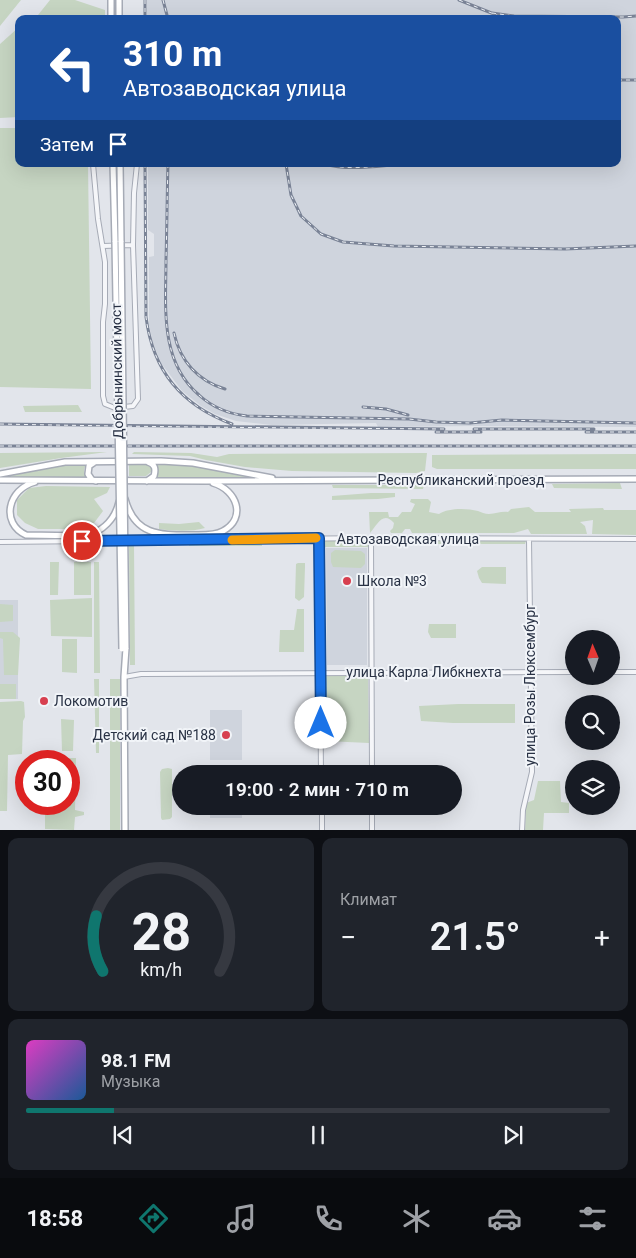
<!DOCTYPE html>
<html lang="ru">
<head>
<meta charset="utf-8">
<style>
	:root { --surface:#171b24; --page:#20242c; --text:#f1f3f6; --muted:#9ea1a6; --line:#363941; --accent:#0f766e }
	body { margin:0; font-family:Roboto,sans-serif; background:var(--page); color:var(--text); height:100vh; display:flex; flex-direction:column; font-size:19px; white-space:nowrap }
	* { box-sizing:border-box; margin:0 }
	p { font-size:16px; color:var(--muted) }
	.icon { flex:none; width:28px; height:28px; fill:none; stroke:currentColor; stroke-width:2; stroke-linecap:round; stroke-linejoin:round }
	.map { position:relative; height:830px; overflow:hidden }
	.panel { display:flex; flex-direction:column; gap:8px; padding:8px; background:#0d0f14; flex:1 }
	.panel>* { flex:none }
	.guide { position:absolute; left:15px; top:15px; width:606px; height:152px; border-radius:10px; box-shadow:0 5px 20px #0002; background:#1a4fa0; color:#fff; overflow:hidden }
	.needle { width:32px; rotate:358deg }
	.fabs { position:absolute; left:565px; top:630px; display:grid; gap:10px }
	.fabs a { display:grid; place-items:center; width:55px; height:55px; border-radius:50%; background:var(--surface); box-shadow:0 5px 20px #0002; font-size:25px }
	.speed { position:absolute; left:15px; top:750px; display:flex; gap:10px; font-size:25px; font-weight:700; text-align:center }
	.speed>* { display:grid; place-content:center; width:65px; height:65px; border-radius:50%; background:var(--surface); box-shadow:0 5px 20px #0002; line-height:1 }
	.speed .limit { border:8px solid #d22; background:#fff; color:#111 }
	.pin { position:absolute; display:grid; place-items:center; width:42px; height:42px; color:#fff; margin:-21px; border:2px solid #fff; border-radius:50%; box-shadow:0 1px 5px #0007 }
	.me { position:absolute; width:55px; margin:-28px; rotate:0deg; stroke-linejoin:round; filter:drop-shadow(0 0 4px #0008) }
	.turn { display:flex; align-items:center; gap:18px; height:105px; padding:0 25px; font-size:22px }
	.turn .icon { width:65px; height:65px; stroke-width:2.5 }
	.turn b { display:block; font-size:35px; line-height:42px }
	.then { display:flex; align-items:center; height:48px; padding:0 25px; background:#0003; gap:10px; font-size:19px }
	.big { font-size:38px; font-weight:600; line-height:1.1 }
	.panel .widget { flex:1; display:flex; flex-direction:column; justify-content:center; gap:8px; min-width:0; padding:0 18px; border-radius:10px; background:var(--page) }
	.panel .dial { align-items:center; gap:0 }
	.dial svg { height:130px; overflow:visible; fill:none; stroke:var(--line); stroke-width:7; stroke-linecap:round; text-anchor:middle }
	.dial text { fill:var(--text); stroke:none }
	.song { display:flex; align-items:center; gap:15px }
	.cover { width:60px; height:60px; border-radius:8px; background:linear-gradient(135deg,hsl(310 70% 55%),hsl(210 70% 35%)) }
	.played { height:5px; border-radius:2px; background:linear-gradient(90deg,var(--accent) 15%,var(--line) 15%) }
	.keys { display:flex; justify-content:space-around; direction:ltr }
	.heat { display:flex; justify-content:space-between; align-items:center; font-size:28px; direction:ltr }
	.panel .tiles { flex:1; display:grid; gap:8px; grid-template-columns:1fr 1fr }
	.widget:last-child { grid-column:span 2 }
	.trip { position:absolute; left:172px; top:765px; width:290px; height:50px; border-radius:25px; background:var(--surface); box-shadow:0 5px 20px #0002; font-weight:600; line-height:50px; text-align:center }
	.menu { display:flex; height:80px; justify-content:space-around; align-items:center; background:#090b0e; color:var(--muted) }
	.menu .icon { width:35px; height:35px }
	.menu .selected { color:var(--accent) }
	.menu b { font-size:22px; color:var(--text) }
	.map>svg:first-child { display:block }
	.built { fill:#cfd4dd }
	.green { fill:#c6d5c2 }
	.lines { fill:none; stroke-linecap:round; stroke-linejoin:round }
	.street-casing { stroke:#a6abb6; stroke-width:6 }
	.secondary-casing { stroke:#a6abb6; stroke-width:8 }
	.street { stroke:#f5f6f9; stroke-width:4 }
	.secondary { stroke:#fff; stroke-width:5 }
	.rail-casing { stroke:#7a8396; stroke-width:3 }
	.rail { stroke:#f1f4f8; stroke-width:1; stroke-dasharray:4; stroke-linecap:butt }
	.secondary-bridge-casing { stroke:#a6abb6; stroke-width:8; stroke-linecap:butt }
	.secondary-bridge { stroke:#fff; stroke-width:5 }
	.route-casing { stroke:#114b97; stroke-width:12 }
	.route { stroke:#1a73e8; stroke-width:9 }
	.slow { stroke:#f59e0b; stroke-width:9 }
	.poi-dot { fill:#d73f4f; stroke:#f1f4f8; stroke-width:2 }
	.labels { text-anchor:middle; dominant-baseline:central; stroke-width:4; stroke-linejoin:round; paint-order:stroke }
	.street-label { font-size:14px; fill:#283144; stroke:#f1f4f8 }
	.poi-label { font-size:14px; fill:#283144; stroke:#f1f4f8; text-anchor:start }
</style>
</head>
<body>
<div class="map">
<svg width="636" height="831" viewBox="0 0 636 831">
	<rect width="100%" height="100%" fill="#e2e5eb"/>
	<path class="built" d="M 147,0 L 636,0 L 636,427 L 475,426 L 378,427 L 376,423 L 272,425 L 236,421 L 215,414 L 201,406 L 182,391 L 161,363 L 153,343 L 149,325 L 149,257 L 154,256 L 154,234 L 148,230 L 148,164 L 618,164 L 618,19 L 147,19 Z
		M 326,548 L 367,548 L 367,665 L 327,665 Z
		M 0,600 L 18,600 L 18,699 L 0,699 Z
		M 210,710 L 242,710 L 242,760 L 210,760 Z
		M 210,806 L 242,806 L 242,818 L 210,818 Z"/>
	<path class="green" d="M 0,0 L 21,0 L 0,26 Z
		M 50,0 L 75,0 L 105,10 L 105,19 L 32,19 L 38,15 Z
		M 19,27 L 19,117 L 0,118 L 0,44 Z
		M 0,128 L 19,128 L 19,164 L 88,164 L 91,389 L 0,387 Z
		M 78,405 L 82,412 L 25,412 L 23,406 Z
		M 107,452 L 61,458 L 0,468 L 0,453 Z
		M 134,452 L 191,453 L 217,457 L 229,454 L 427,453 L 425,471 L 416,473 L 292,471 L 245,467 L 206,460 L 190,456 L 132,454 Z
		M 634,454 L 636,454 L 636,469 L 437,469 L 432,467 L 432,455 Z
		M 155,462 L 192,465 L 254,477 L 155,478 L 158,472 Z
		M 87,463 C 83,469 83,473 88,479 L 0,478 L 0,476 L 61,465 Z
		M 129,463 L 144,463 L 151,466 L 151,472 L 146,476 L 129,476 Z
		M 620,483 L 622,489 L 554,488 L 552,484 Z
		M 332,485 L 424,485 L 423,489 L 333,488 Z
		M 46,486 L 110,487 L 107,493 L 94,499 L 103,511 L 94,523 L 78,529 L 38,529 L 25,523 L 17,515 L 17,500 L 29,488 Z
		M 371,493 L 395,493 L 395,497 L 378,499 L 332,500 L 332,496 Z
		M 411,499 L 428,499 L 431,502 L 429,512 L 439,514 C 448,508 466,508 478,511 C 481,512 485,514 489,514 C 496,514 501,511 508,512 L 511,509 L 529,507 L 535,512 L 571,512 L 569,509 L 603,508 L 604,510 L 636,510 L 636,535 L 592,534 L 593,520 L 580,522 L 585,526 L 587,534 L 531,534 L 528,529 L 514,533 L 412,533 L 410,529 L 405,529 L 402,533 L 391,533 L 390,531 L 393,528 L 394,523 C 383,510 377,525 370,533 L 369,512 L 388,512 L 389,517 L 398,517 L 402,512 L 411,512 L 415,504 L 410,502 Z
		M 199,522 L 205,528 C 191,532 173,531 159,529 L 159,523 L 179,524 Z
		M 262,540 L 262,546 L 189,546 L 189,542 Z
		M 368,540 L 368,547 L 323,547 L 323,541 Z
		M 377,540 L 526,541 L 525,544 L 377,544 Z
		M 129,545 L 134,545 L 135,665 L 130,665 Z
		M 335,550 L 361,551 L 365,554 L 365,564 L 361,568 L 333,567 L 331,562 L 331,553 Z
		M 50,562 L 59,562 L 58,595 L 50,595 Z
		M 74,562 L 91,562 L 91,595 L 74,595 Z
		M 94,562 L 99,562 L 100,673 L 94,673 Z
		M 298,563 L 305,563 L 305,567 L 304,597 L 299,601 L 295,598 L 296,564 Z
		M 482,567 L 506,567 L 506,584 L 482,583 L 479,578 L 477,571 Z
		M 92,598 L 92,637 L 51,636 L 50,600 Z
		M 0,604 L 13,605 L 13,621 L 0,622 Z
		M 297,609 L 304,609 L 304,652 L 279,652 L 280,630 L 294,630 Z
		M 429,624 L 456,624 L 456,638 L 431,638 L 428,632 Z
		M 0,632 L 13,632 L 20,638 L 18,675 L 4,675 L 3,639 L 0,638 Z
		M 77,639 L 77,673 L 62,672 L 62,639 Z
		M 368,675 L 369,743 L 326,741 L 324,676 Z
		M 94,679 L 99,679 L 99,753 L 96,753 Z
		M 110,679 L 120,679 L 120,830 L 110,830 Z
		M 0,684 L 16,684 L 16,699 L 0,699 Z
		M 21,701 L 24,702 L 25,717 L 23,721 L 22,754 L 8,755 L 7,811 L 0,811 L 0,702 Z
		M 458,704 L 515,704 L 515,723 L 453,723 L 421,721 L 419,706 Z
		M 61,719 L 74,720 L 73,751 L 62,751 Z
		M 36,758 L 76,758 L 75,810 L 84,812 L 84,815 L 75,817 L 74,830 L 45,829 L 45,804 L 69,804 L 69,761 L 36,761 Z
		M 168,768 L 172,769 L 172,817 L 170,819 L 162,820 L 161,818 L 160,772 L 162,769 Z
		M 538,781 L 560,781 L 561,802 L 569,803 L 569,813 L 544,813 L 543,830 L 525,831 L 526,803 L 534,800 Z"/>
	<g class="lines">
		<defs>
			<path id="street" d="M 93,164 L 98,219 L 105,262 L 105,304 L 103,322 L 103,396 L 105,404 L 115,408 L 133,406 L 138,399 L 133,245 L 134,193 L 137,164
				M 103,246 L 133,245
				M 319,538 L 321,774
				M 371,538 L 372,774
				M 0,542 L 371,538 L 636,539
				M 611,672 L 636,672
				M 124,677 L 141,674 L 574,672
				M 322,806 L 322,831
				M 372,806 L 372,831
				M 522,831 L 523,810 L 532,772 L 529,539"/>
			<path id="secondary" d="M 111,0 L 111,19
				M 119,0 L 119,19
				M 113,164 L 115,242
				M 120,164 L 121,242
				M 95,462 L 89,466 L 88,474 L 92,480 L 96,481
				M 0,474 L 65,462 L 161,461 L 193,463 L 272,478
				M 0,480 L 206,481 L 636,479
				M 147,481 L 154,476 C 156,469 155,464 148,462
				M 35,482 C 8,489 0,523 26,535 L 86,536 C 103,531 115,519 119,502
				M 125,499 C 135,536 160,535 192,535 C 202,535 214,536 223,531 C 247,518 237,490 213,483
				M 125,831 L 124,677 L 126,648"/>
		</defs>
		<use href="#street" class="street-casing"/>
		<use href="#secondary" class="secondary-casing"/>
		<use href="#street" class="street"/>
		<use href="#secondary" class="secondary"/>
		<defs>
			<path id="rail" d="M 145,0 L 145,19
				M 163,0 L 168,19
				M 459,0 L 499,16
				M 492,13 L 514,16 L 623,17 L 636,16
				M 618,80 L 636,80
				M 145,164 L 146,317 C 153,371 181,405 232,424
				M 168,164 C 167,196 167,227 166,259 C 166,306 159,361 199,395 C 212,407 229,414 247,416 L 409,419 L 436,422 L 470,423 L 502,420 L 636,423
				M 286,164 L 291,195 L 301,216 L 321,234 L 343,242 L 394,246 L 565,249 L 636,246
				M 324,164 C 349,171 376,166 402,164
				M 174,333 C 180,361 198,381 225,389
				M 363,407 L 386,409 L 408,415
				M 0,424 C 148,427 296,428 444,429
				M 474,429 L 594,429
				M 436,432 L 481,432
				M 586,432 L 636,432
				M 0,446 L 636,446"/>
		</defs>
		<use href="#rail" class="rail-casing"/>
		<use href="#rail" class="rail"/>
		<defs>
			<path id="secondary-bridge" d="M 115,242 L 122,649
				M 121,242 L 126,648"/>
		</defs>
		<use href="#secondary-bridge" class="secondary-bridge-casing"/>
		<use href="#secondary-bridge" class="secondary-bridge"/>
	</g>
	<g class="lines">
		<defs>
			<path id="route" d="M 82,541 L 319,538 L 321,723"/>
		</defs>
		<use href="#route" class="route-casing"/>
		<use href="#route" class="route"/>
		<path class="slow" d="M 232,540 L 316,538"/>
	</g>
	<g class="poi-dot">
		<circle cx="347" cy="581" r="5"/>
		<circle cx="44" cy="701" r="5"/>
		<circle cx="226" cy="735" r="5"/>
	</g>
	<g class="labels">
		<g class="street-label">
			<text transform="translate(117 371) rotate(-91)">Добрынинский мост</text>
			<text x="461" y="480">Республиканский проезд</text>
			<text x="408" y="539">Автозаводская улица</text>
			<text x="424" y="672">улица Карла Либкнехта</text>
			<text transform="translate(530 685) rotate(-90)">улица Розы Люксембург</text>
		</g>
		<g class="poi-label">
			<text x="357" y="581">Школа №3</text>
			<text x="54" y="701">Локомотив</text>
			<text x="216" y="735" text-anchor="end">Детский сад №188</text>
		</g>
	</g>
</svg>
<div class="fabs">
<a><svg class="needle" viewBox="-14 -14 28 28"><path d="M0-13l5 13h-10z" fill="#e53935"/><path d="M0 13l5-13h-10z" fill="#9ea1a6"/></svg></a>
<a><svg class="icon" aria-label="search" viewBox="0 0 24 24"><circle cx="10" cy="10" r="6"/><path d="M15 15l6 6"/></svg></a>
<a><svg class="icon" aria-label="layers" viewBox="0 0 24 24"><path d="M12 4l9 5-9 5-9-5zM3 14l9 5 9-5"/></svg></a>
</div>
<div class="speed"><div class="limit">30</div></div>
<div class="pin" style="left:82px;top:541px;background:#d93025"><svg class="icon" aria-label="arrive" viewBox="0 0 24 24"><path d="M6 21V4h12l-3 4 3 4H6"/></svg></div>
<svg class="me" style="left:321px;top:723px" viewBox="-20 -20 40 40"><circle r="19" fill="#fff"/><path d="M0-13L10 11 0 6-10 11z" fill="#1a73e8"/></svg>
<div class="trip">19:00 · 2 мин · 710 m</div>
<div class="guide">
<div class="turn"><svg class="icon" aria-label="left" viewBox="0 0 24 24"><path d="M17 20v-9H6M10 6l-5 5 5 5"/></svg><div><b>310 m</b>Автозаводская улица</div></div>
<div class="then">Затем<svg class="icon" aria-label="arrive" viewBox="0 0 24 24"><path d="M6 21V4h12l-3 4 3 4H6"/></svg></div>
</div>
</div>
<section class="panel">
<div class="tiles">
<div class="widget dial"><svg viewBox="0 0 100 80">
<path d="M14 69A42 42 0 1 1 86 69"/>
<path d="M14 69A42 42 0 0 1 10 35" stroke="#0f766e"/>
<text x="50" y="56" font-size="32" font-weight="700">28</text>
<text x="50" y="72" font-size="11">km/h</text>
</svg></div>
<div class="widget"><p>Климат</p>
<div class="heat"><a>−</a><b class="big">21.5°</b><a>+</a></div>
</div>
<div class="widget">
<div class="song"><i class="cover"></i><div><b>98.1 FM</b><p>Музыка</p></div></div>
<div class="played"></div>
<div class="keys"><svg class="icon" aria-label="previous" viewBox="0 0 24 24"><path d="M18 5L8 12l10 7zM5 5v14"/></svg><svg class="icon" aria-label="pause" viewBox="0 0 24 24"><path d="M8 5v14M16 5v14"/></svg><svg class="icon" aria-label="next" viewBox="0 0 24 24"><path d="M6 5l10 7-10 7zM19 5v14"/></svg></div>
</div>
</div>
</section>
<nav class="menu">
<b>18:58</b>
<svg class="icon selected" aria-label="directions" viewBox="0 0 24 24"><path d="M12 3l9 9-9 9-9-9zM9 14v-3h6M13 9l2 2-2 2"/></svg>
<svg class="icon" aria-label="music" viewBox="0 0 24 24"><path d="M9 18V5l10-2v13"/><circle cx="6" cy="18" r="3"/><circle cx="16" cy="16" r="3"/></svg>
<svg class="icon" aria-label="phone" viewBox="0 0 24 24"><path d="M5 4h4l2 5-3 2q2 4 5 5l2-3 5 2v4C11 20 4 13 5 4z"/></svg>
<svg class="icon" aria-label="climate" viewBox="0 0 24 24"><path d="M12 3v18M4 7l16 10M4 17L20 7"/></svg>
<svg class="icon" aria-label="car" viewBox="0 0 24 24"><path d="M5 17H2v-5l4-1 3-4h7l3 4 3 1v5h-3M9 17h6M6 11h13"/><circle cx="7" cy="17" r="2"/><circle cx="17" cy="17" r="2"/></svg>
<svg class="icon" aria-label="filters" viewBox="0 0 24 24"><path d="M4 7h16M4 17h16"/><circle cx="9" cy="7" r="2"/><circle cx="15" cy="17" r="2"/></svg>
</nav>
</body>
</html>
